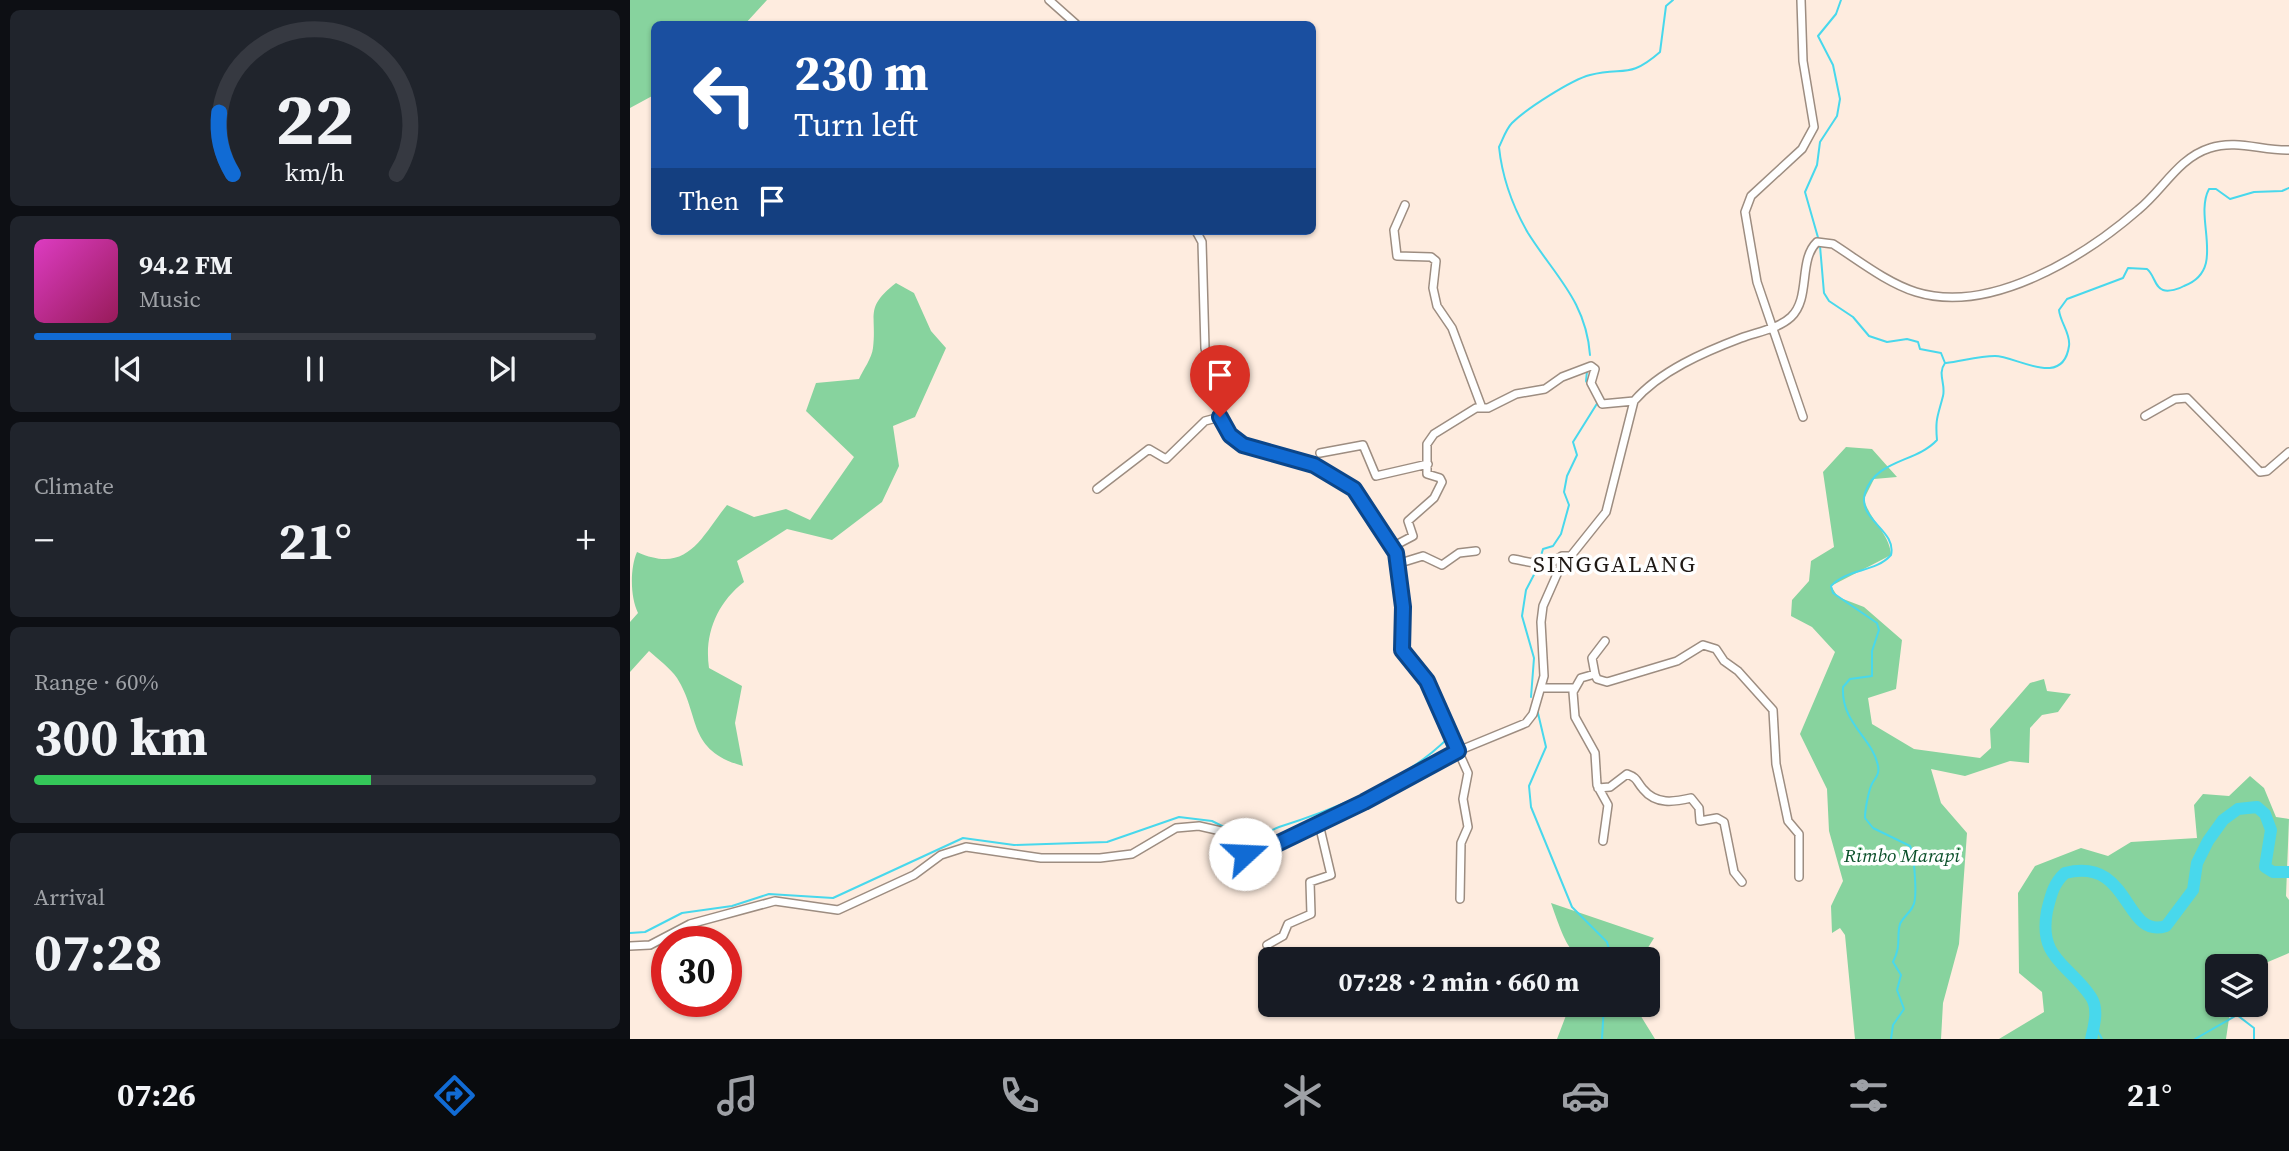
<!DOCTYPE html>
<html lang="en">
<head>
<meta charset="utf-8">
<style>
	:root { --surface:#171b24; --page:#20242c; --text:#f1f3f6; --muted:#9ea1a6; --line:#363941; --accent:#116bd4 }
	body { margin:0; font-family:"Source Serif 4",serif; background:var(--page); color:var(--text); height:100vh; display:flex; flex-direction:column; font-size:26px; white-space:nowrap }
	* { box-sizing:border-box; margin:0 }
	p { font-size:23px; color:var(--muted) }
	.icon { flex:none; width:38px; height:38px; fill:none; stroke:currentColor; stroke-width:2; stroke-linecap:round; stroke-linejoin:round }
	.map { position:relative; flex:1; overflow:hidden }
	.details { display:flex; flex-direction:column; gap:10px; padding:10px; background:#0d0f14; width:630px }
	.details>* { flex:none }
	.hud { position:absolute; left:21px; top:21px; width:665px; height:214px; border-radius:10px; box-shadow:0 2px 5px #0004; background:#1a4fa0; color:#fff; overflow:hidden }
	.fabs { position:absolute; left:1575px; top:954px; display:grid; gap:14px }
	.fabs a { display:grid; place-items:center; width:63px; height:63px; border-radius:10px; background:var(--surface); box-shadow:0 2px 5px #0004; font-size:35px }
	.speed { position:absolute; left:21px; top:926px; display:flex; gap:14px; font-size:35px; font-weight:700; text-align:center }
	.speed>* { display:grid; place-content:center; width:91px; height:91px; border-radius:50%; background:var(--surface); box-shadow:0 2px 5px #0004; line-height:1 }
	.speed .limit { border:10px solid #d22; background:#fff; color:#111 }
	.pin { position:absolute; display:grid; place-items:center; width:60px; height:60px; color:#fff; margin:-72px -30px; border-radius:50% 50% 50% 0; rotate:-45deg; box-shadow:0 0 7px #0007 }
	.pin .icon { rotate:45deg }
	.me { position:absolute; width:77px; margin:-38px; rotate:70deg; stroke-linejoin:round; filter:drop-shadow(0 0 5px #0008) }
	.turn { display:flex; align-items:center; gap:24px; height:147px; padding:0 28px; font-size:32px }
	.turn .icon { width:91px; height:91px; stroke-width:2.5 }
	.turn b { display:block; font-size:49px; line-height:60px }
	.then { display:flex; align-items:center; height:66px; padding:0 28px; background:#0003; gap:14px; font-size:26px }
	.big { font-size:52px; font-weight:700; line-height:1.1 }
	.details .tile { flex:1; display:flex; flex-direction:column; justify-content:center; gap:10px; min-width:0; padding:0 24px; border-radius:10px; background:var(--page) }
	.details .dial { align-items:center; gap:0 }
	.dial svg { height:182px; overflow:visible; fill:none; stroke:var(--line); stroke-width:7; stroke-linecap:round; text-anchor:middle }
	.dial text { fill:var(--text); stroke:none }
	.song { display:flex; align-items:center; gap:21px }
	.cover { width:84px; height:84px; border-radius:10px; background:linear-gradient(135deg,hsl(310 70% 55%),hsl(330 70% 35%)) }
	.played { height:7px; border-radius:4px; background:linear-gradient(90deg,var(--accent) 35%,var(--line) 35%) }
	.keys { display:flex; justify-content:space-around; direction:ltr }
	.heat { display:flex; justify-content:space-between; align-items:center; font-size:38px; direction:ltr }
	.charge { height:10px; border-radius:5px; background:linear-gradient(90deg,#34c759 60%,var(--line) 0) }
	.trip { position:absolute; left:628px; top:947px; width:402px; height:70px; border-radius:10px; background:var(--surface); box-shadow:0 2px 5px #0004; font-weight:700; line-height:70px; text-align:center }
	.menu { display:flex; height:112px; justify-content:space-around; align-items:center; background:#090b0e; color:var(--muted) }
	.menu .icon { width:49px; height:49px }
	.menu .selected { color:var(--accent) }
	.menu b { font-size:32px; color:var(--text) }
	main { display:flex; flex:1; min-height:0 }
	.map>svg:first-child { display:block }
	.green { fill:#87d39e }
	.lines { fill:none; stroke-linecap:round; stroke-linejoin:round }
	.stream { stroke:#48d8ec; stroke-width:2 }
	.river { stroke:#48d8ec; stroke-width:12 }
	.minor-casing { stroke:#9d8d81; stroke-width:10 }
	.minor { stroke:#fff; stroke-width:7 }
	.route-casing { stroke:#0b468a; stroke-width:18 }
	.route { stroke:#116bd4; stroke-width:12 }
	.labels { text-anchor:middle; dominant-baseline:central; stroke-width:7; stroke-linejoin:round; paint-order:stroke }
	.park-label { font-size:19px; font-style:italic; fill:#0b502a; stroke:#fff }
	.quarter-label { font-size:23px; letter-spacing:2px; fill:#1f1915; stroke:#fff }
</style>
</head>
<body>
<main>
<section class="details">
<div class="tile dial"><svg viewBox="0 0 100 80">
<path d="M14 69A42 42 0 1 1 86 69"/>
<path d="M14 69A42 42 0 0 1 8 42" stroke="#116bd4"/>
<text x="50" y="56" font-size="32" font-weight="700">22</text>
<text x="50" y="72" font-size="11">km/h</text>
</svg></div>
<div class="tile">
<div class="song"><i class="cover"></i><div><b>94.2 FM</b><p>Music</p></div></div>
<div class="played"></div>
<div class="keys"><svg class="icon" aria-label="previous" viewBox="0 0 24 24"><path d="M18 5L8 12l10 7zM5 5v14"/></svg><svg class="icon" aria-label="pause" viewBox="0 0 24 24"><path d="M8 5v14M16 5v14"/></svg><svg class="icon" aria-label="next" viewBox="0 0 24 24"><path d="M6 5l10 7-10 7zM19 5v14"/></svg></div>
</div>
<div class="tile"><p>Climate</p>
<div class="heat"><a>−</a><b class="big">21°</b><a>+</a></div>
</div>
<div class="tile"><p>Range · 60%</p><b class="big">300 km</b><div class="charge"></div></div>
<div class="tile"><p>Arrival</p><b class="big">07:28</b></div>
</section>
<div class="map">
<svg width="1659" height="1039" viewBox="0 0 1659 1039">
	<rect width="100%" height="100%" fill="#feecdf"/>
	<path class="green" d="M 0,0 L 137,0 L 115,24 L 24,24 L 24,95 L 0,108 Z
		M 266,283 L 284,293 L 301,331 L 316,348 L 285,417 L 263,426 L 269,466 L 252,502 L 202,540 L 157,529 L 107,561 L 114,582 C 87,603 74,634 79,668 L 112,686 L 105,723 L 113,766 C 56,750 71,716 47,678 C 40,668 28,659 19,651 L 0,672 L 0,622 L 8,613 C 0,597 0,568 7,552 C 58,575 71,537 97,505 L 124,517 L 156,509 L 180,520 L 224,457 L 176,411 L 186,383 L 229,379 C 233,370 242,358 243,348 C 247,314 234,308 266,283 Z
		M 1216,447 L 1242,449 L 1267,477 L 1244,479 L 1234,499 C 1240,521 1260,534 1261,555 L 1201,586 L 1208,597 L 1234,607 L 1272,640 L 1266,689 L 1238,698 L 1242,724 L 1284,749 L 1350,758 L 1361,748 L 1360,729 L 1400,683 L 1414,679 L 1417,691 L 1441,694 L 1428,712 L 1412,715 L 1400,728 L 1399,763 L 1380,761 L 1335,776 L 1301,769 L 1311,803 L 1337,833 L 1329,944 L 1313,1003 L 1311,1039 L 1225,1039 L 1215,935 L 1210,928 L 1202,933 L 1201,906 L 1213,881 L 1199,831 L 1197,789 L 1170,734 L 1205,652 L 1182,627 L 1161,616 L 1162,600 L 1179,581 L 1181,561 L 1204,547 L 1193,472 Z
		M 1620,776 L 1634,788 L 1646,817 L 1659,819 L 1656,896 L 1659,900 L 1659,953 L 1626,967 L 1587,966 L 1587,1004 L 1601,1005 L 1596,1039 L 1369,1039 L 1414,1012 L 1412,992 L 1389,973 L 1388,893 L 1405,866 L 1451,848 L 1478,856 L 1501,842 L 1567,838 L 1564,805 L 1573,794 L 1599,796 Z
		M 921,903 L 1024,938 L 1011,959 C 943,959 944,969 921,903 Z
		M 940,1005 L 1004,1005 L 1025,1039 L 927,1039 Z"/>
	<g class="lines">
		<path class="stream" d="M 1189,241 L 1175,192 L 1187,165 L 1190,142 L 1207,116 L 1210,99 L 1203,65 L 1188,36 L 1206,14 L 1211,0
			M 1190,246 L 1194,293 L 1199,301 L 1223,317 L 1239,336 L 1257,342 L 1277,339 L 1288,342 L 1290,349 L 1311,353 L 1315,363 C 1307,374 1316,384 1313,396 C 1308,416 1305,418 1307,440 C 1286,463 1246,459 1235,493 C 1227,520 1267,530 1261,555 C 1245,573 1218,568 1201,586 L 1203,593 L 1247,623 L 1249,630 L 1242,651 L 1242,676 L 1220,679 L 1213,687 C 1211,724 1243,738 1248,766 C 1250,776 1244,778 1241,786 C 1238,794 1235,810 1235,818 L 1243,828 L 1280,846 C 1284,854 1288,898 1283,906 C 1280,913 1273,917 1270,924 C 1266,938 1272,944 1263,962 L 1271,975 L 1267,990 L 1274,1009 L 1263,1025 L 1261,1039
			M 960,355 C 956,301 925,276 898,233 C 883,207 872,176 869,147 C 873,139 876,129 882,123 C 896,109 941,80 960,75 C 994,66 998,80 1030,52 L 1036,6 L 1043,0
			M 1316,363 C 1332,361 1349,356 1365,356 C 1386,356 1433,389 1439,346 C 1441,334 1430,322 1429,310 L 1437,299 L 1493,278 L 1498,268 L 1517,269 C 1524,274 1525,288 1533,290 C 1539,292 1549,289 1554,286 C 1598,270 1563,219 1579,189 L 1586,189 L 1600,199 L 1624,192 L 1652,191 L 1659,188
			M 910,559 L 913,549 L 923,546 L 931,534 L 939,505 L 934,492 L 937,476 L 947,455 L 943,442 L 968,402 L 956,381 L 957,371
			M 901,697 L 904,658 L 892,616 L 896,590 L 908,567
			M 907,709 L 916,747 L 899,786 L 901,807 L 942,907 L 977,942 L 982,959
			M 606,841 C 625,850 633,832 649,827 C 706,809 771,783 815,741
			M 0,933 L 15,932 L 52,913 L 102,906 L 139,894 L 203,898 L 333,838 L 384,845 L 477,842 L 549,817 L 582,821 L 594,827 L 602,837
			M 1464,1024 L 1472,1039
			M 972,1039 L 974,1004
			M 1565,1039 L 1607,1015 L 1624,1028 L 1624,1039"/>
		<path class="river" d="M 1461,1039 C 1464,1026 1469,1009 1461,997 C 1439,964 1408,959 1417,911 C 1421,895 1423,884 1435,873 C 1502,856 1493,940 1536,926 L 1563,890 L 1567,863 L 1578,841 L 1593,820 L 1608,809 L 1627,807 L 1635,814 L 1641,830 L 1635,867 L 1643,872 L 1659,872"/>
		<defs>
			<path id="minor" d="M 419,0 L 446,24
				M 1171,0 L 1173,61 L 1184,127 L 1172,149 L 1121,196 L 1115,212 L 1127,282 L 1173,417
				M 775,205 L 764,230 L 767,256 L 801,257 L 806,261 L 803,288 L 807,306 L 822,328 L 852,408
				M 566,231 L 572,242 L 575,348 L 594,428 L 613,445 L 679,464 L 724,489 L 766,553 L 773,607 L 772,650 L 797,681 L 838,773 L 833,799 L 838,827 L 831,843 L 830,899
				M 1515,416 L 1545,399 L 1557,398 L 1630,472 L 1637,471 L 1659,452
				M 690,453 L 733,445 L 746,476 L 798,464
				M 467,489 L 519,449 L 536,459 L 575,421 L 590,417
				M 764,546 L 783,536 L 778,521 L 804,498 L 812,482 L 810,478 L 797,474 L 797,444 L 804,434 L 846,408 L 858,408 L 886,394 L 915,389 L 932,377 L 961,366 L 965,369 L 961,383 L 972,404 L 1004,401
				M 883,559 C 902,562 916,569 932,556 L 939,556
				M 767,564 L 793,556 L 812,565 L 829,553 L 846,551
				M 965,674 L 967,679 L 977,682 L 1047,661 L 1073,645 L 1086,649 L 1094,661 L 1108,671 L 1143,710 L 1146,764 L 1158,821 L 1169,834 L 1169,877
				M 912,688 L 944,688
				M 968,788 L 980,787 L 997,774 C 1008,778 1006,781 1013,789 C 1026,805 1044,802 1061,798 L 1069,808 L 1070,821 L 1087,818 L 1094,822 L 1104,872 L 1112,882
				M 973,841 L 978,805 L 967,785 L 965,753 L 945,717 L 943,692 L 951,678 L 965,674 L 962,658 L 975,641
				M 637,945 L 653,936 L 658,924 L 681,914 L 680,882 L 701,875 L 689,824
				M 0,946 L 20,945 L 60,924 L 145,901 L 208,910 L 284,875 L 311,855 L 336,847 L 411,858 L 470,858 L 502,854 L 546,828 L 569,826 L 591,831 L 615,854 L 622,855 L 734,802 L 828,751 L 896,723 L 903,714 L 914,676 L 911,622 L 913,606 L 928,572 L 976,512 L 1004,401 C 1030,371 1074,352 1111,338 C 1127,332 1148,329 1161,317 C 1181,298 1168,260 1187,242 L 1203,244 C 1228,260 1257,283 1286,292 C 1360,315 1454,257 1508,210 C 1533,190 1548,158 1580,148 C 1606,139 1633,151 1659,150"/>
		</defs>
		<use href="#minor" class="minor-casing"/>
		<use href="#minor" class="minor"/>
	</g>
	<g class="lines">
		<defs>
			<path id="route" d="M 590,417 L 600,435 L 613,445 L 684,465 L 724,489 L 766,553 L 773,607 L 772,650 L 797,681 L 828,751 L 734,802 L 626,854 L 615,854"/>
		</defs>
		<use href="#route" class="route-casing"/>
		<use href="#route" class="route"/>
	</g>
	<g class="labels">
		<g class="park-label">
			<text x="1272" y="855">Rimbo Marapi</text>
		</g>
		<g class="quarter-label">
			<text x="985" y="564">SINGGALANG</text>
		</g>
	</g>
</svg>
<div class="fabs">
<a><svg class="icon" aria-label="layers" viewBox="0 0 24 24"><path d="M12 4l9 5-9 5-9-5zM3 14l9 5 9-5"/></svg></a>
</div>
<div class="speed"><div class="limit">30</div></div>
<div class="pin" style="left:590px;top:417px;background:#d93025"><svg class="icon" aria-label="arrive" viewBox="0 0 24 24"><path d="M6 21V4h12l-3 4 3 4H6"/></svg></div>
<svg class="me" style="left:615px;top:854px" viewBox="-20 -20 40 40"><circle r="19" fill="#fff"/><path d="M0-13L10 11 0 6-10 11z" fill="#116bd4"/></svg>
<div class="trip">07:28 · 2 min · 660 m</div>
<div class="hud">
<div class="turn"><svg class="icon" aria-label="left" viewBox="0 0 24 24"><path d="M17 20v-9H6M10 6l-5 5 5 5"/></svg><div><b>230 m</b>Turn left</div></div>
<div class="then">Then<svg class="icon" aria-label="arrive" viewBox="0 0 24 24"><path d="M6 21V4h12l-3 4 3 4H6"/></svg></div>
</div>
</div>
</main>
<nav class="menu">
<b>07:26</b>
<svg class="icon selected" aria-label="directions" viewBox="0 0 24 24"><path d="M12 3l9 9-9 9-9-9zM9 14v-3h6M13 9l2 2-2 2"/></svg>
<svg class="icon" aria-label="music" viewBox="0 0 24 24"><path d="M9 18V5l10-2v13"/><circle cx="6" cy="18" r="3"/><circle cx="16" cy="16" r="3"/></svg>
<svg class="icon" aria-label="phone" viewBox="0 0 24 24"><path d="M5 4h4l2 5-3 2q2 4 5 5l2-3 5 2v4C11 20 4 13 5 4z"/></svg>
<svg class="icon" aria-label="climate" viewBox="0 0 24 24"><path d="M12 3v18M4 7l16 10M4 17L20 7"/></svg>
<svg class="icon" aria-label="car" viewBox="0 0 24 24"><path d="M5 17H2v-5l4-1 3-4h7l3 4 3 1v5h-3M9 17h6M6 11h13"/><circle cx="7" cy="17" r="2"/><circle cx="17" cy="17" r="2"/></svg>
<svg class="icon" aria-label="filters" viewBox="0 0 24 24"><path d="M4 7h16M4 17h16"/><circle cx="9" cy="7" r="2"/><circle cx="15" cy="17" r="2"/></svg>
<b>21°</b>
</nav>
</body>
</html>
